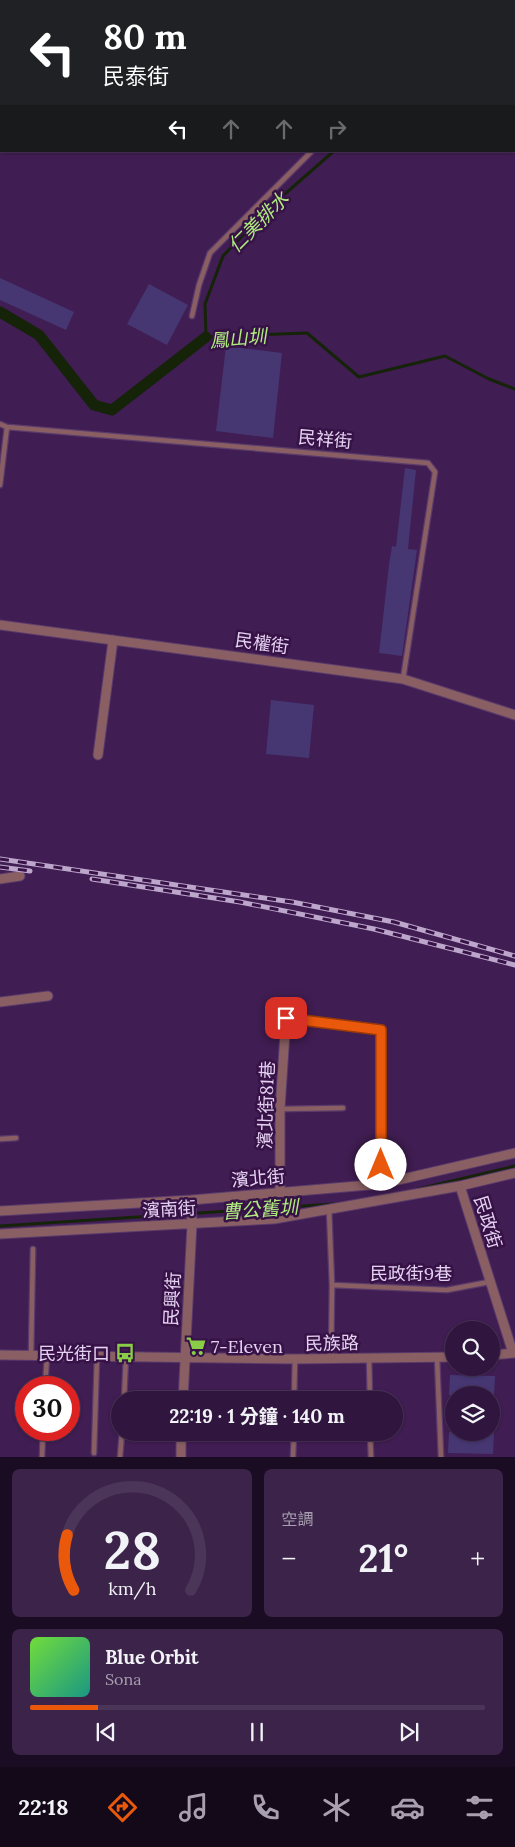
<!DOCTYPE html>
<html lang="zh-TW">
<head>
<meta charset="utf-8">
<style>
	:root { --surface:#30163e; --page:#3c2349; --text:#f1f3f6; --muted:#a89fb0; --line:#4b3558; --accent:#ea580c }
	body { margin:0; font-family:Lora,"Noto Sans TC",serif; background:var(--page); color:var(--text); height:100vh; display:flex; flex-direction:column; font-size:19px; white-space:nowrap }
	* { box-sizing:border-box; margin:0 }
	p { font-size:16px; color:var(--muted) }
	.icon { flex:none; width:28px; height:28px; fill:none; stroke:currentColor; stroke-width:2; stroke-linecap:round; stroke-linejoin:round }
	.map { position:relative; height:1457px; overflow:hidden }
	.details { display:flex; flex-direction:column; gap:12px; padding:12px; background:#1a0c22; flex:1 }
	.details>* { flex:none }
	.banner { position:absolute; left:0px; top:0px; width:515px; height:152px; box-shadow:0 1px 4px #0004,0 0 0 1px var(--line); background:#202124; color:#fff; overflow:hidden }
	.fabs { position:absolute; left:445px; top:1321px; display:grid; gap:10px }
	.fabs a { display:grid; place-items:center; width:55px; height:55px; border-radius:50%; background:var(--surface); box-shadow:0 1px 4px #0004,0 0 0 1px var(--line); font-size:25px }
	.speed { position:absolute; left:15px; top:1376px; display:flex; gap:10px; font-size:25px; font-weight:700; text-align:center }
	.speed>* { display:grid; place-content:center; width:65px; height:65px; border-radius:50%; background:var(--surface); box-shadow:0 1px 4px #0004,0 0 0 1px var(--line); line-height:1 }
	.speed .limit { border:8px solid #d22; background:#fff; color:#111 }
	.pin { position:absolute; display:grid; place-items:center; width:42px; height:42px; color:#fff; margin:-21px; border-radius:10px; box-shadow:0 2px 8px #0006 }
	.me { position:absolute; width:55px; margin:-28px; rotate:0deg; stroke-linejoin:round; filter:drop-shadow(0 0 4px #0008) }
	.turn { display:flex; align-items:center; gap:18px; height:105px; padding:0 20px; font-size:22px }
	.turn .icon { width:65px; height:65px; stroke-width:2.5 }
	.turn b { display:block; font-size:35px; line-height:42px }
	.lanes { display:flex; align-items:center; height:48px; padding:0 20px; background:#0003; justify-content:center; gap:25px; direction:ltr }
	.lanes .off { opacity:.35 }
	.big { font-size:38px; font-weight:700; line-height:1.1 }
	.details .card { flex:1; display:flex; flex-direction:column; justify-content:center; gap:8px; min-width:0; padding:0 18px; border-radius:8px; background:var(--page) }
	.details .dial { align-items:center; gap:0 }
	.dial svg { height:130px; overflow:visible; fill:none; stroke:var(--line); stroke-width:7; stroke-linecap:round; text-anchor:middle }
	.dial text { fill:var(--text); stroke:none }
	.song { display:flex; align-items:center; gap:15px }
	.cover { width:60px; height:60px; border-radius:8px; background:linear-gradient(135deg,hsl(100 70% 55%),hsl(170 70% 35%)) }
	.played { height:5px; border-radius:2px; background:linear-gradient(90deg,var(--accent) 15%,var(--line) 15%) }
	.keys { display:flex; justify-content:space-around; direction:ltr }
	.heat { display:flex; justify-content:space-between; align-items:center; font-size:28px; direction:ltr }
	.details .tiles { flex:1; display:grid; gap:12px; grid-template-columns:1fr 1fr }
	.card:last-child { grid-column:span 2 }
	.trip { position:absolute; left:111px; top:1391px; width:292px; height:50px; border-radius:25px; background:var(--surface); box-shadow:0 1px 4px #0004,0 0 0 1px var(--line); font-weight:700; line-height:50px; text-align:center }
	.menu { display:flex; height:80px; justify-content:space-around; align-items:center; background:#130919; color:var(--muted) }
	.menu .icon { width:35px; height:35px }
	.menu .current { color:var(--accent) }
	.menu b { font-size:22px; color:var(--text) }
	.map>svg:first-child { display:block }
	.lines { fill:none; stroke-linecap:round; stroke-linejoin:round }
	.stream { stroke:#152309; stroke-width:3 }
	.canal { stroke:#152309; stroke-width:11 }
	.building { fill:#463773 }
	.lane-casing { stroke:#5a3a6b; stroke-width:7 }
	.street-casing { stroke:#5a3a6b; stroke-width:11 }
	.secondary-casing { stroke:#5a3a6b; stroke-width:12 }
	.lane { stroke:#895f63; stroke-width:4.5 }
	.street { stroke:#895f63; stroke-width:9 }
	.secondary { stroke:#bb7880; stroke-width:10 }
	.rail-casing { stroke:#bda6cb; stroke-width:5 }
	.rail { stroke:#361247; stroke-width:3; stroke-dasharray:9; stroke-linecap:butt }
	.route-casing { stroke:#983908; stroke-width:12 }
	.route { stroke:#ea580c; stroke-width:9 }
	.labels { text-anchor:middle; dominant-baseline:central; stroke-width:5; stroke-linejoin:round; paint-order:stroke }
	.street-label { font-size:18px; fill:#e5d1f1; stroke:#361247 }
	.poi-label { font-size:18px; fill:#e5d1f1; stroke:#361247; text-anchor:start }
	.water-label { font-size:19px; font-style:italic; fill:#afec7d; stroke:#361247 }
</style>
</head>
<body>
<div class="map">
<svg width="515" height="1457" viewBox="0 0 515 1457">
	<rect width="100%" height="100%" fill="#401d52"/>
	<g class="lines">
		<path class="stream" d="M 425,0 L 425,1
			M 514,54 L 515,53
			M 334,151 L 270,207 L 223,256 L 205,304 L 206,337 L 307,333 L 359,377 L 445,356 L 489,379 L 515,389
			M 418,1189 L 515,1166
			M 0,1226 L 334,1204"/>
		<path class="canal" d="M 456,0 L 457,1
			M 514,40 L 515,41
			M 0,312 L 39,335 L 94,405 L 112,410 L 206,337"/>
	</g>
	<path class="building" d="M 0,278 L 74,312 L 66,330 L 0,300 Z
		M 149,284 L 188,305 L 167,345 L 127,324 Z
		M 226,346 L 282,353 L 273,438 L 216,431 Z
		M 405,468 L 416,470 L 408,549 L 417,550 L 402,656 L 379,653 L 389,565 L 392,546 L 396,547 Z
		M 271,700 L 314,705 L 309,758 L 266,754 Z
		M 450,1375 L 495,1376 L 494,1395 L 449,1395 Z
		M 449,1432 L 494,1432 L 493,1454 L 448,1453 Z"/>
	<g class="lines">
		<defs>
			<path id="lane" d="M 417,0 L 417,1
				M 192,316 L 199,285 L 210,253 L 312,151
				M 0,424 L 7,427 L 428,463 L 435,472 L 403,679
				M 0,485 L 7,427
				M 280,1109 L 343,1108
				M 0,1139 L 16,1138
				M 329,1209 L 332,1285 L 331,1358
				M 332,1285 L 447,1290 L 489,1282
				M 31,1356 L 33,1249
				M 437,1357 L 441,1457
				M 369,1358 L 370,1400
				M 45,1388 L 47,1356
				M 124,1400 L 126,1357
				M 294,1400 L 295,1359
				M 370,1432 L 371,1457
				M 181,1436 L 248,1433
				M 94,1453 L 97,1356
				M 42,1457 L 43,1430
				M 120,1457 L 122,1432
				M 293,1457 L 294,1432"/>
			<path id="street" d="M 179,0 L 182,1
				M 514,125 L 515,125
				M 0,625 L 403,679 L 515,715
				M 98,755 L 113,640
				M 0,879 L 20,876
				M 0,1002 L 48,996
				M 460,1186 L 513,1353
				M 280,1192 L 280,1109 L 286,1018 L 381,1030 L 381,1184
				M 0,1211 L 191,1200 L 381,1184 L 515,1153
				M 0,1234 L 274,1219 L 460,1186 L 515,1173
				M 0,1355 L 295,1359 L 454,1357
				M 491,1355 L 515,1353
				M 183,1400 L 192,1224 L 191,1200
				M 181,1457 L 181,1432"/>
			<path id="secondary" d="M 34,1 L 35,0
				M 0,97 L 1,93"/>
		</defs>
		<use href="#lane" class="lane-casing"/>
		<use href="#street" class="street-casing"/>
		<use href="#secondary" class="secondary-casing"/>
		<use href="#lane" class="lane"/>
		<use href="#street" class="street"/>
		<use href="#secondary" class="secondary"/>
		<defs>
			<path id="rail" d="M 0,859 L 292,902 L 394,922 L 515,956
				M 0,867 L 30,871
				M 92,879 L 240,902 L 374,929 L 515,965"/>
		</defs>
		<use href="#rail" class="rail-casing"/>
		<use href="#rail" class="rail"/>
	</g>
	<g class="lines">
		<defs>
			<path id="route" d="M 286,1018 L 381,1030 L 381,1165"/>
		</defs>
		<use href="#route" class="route-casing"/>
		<use href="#route" class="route"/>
	</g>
	<defs>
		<symbol id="supermarket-bare" viewBox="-9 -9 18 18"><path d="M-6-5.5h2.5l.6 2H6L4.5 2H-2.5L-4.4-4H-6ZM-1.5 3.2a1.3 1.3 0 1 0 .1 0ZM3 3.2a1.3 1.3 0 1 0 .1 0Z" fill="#8ace48" stroke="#361247" stroke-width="2.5" paint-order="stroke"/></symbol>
		<symbol id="bus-bare" viewBox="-9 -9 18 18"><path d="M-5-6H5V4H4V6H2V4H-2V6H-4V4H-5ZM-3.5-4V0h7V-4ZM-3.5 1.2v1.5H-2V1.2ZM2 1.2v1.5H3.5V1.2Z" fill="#8ace48" stroke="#361247" stroke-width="2.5" paint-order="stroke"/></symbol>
	</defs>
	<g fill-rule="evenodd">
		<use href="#supermarket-bare" x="182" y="1332" width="28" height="28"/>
		<use href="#bus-bare" x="111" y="1339" width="28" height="28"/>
	</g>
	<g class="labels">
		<g class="street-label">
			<text transform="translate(325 439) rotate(5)">民祥街</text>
			<text transform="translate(262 643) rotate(8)">民權街</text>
			<text transform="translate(266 1105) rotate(-88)">濱北街81巷</text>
			<text transform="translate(258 1178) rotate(-5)">濱北街</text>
			<text transform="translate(169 1209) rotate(-3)">濱南街</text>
			<text transform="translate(488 1222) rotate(73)">民政街</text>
			<text x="411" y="1273">民政街9巷</text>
			<text transform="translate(172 1299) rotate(-87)">民興街</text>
			<text transform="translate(332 1343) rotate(-1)">民族路</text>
		</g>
		<g class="poi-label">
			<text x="211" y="1346">7-Eleven</text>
			<text x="110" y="1353" text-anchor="end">民光街口</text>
		</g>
		<g class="water-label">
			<text transform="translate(258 222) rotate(-45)">仁美排水</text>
			<text transform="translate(238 338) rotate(-5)">鳳山圳</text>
			<text transform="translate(260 1209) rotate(-4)">曹公舊圳</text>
		</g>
	</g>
</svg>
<div class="fabs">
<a><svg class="icon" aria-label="search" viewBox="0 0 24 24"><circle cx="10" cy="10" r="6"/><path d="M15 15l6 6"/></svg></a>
<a><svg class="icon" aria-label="layers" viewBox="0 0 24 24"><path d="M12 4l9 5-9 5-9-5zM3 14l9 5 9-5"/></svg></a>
</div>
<div class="speed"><div class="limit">30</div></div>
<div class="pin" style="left:286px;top:1018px;background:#d93025"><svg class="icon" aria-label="arrive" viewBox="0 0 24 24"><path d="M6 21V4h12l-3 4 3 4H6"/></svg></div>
<svg class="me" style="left:381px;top:1165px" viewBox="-20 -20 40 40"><circle r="19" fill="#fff"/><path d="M0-13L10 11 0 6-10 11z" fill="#ea580c"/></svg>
<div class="trip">22:19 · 1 分鐘 · 140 m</div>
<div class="banner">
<div class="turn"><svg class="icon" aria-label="left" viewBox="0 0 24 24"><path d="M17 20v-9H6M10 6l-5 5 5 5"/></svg><div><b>80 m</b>民泰街</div></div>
<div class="lanes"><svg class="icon" aria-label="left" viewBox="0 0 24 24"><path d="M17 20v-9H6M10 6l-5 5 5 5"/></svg><svg class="icon off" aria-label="ahead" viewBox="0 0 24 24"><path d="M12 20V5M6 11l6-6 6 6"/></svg><svg class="icon off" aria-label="ahead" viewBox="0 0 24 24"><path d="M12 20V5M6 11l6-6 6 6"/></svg><svg class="icon off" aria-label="right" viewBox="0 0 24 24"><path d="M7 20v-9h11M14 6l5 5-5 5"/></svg></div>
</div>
</div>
<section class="details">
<div class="tiles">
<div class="card dial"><svg viewBox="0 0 100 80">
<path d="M14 69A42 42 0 1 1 86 69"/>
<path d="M14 69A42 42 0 0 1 10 35" stroke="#ea580c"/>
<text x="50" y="56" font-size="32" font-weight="700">28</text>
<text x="50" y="72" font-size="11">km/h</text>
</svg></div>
<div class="card"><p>空調</p>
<div class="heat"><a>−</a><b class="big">21°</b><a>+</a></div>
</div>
<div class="card">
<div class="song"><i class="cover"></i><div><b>Blue Orbit</b><p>Sona</p></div></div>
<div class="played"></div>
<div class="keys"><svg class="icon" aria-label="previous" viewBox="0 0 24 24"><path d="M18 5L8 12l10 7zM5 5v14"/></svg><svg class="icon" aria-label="pause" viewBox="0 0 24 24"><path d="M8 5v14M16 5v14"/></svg><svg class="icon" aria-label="next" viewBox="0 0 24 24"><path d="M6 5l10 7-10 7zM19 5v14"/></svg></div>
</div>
</div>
</section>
<nav class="menu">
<b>22:18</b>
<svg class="icon current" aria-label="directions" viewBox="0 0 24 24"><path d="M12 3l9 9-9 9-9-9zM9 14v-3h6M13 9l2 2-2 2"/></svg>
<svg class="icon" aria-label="music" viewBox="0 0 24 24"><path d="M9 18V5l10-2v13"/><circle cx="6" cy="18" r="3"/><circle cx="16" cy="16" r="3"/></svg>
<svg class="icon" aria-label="phone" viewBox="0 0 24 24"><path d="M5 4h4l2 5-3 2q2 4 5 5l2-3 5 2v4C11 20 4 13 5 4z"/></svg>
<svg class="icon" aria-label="climate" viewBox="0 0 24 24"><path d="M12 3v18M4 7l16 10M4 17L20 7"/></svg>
<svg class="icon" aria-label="car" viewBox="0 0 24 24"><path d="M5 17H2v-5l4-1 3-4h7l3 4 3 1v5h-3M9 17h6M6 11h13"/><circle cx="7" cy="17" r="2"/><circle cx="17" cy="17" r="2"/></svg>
<svg class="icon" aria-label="filters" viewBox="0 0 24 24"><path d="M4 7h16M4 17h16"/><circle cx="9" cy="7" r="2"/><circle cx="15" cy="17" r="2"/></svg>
</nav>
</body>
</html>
